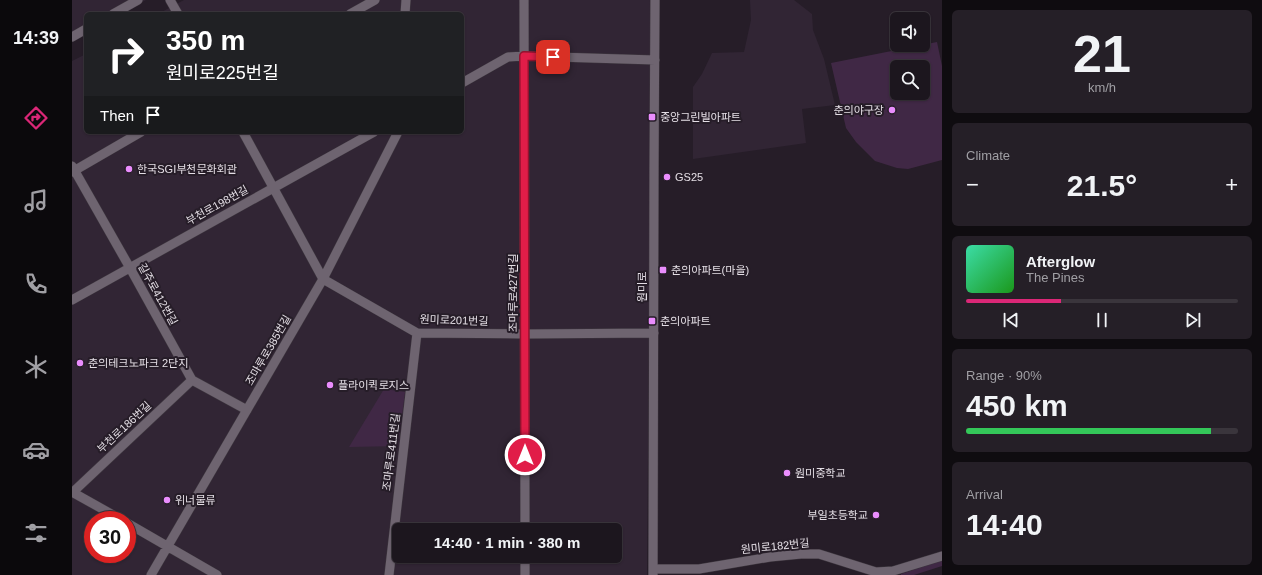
<!DOCTYPE html>
<html lang="en">
<head>
<meta charset="utf-8">
<style>
	:root { --surface:#1c161e; --page:#251f27; --text:#f1f3f6; --muted:#a09fa4; --line:#3a353c; --accent:#db2777 }
	body { margin:0; font-family:Arial,"Noto Sans KR",sans-serif; background:var(--page); color:var(--text); height:100vh; display:flex; flex-direction:column; font-size:15px; white-space:nowrap }
	* { box-sizing:border-box; margin:0 }
	p { font-size:13px; color:var(--muted) }
	.icon { flex:none; width:22px; height:22px; fill:none; stroke:currentColor; stroke-width:2; stroke-linecap:round; stroke-linejoin:round }
	.map { position:relative; flex:1; overflow:hidden }
	.details { display:flex; flex-direction:column; gap:10px; padding:10px; background:#0f0c10; width:320px }
	.details>* { flex:none }
	.banner { position:absolute; left:12px; top:12px; width:380px; height:122px; border-radius:6px; box-shadow:0 1px 3px #0004,0 0 0 1px var(--line); background:#202124; color:#fff; overflow:hidden }
	.fabs { position:absolute; left:818px; top:12px; display:grid; gap:8px }
	.fabs a { display:grid; place-items:center; width:40px; height:40px; border-radius:6px; background:var(--surface); box-shadow:0 1px 3px #0004,0 0 0 1px var(--line); font-size:20px }
	.speed { position:absolute; left:12px; top:511px; display:flex; gap:8px; font-size:20px; font-weight:700; text-align:center }
	.speed>* { display:grid; place-content:center; width:52px; height:52px; border-radius:50%; background:var(--surface); box-shadow:0 1px 3px #0004,0 0 0 1px var(--line); line-height:1 }
	.speed .limit { border:6px solid #d22; background:#fff; color:#111 }
	.pin { position:absolute; display:grid; place-items:center; width:34px; height:34px; color:#fff; margin:-17px; border-radius:8px; box-shadow:0 2px 6px #0006 }
	.me { position:absolute; width:44px; margin:-22px; rotate:0deg; stroke-linejoin:round; filter:drop-shadow(0 0 3px #0008) }
	.turn { display:flex; align-items:center; gap:14px; height:84px; padding:0 16px; font-size:18px }
	.turn .icon { width:52px; height:52px; stroke-width:2.5 }
	.turn b { display:block; font-size:28px; line-height:34px }
	.then { display:flex; align-items:center; height:38px; padding:0 16px; background:#0003; gap:8px; font-size:15px }
	.big { font-size:30px; font-weight:700; line-height:1.1 }
	.details .tile { flex:1; display:flex; flex-direction:column; justify-content:center; gap:6px; min-width:0; padding:0 14px; border-radius:6px; background:var(--page) }
	.details .dial { align-items:center; gap:0 }
	.dial b { font-size:52px; line-height:1 }
	.song { display:flex; align-items:center; gap:12px }
	.cover { width:48px; height:48px; border-radius:6px; background:linear-gradient(135deg,hsl(160 70% 55%),hsl(120 70% 35%)) }
	.played { height:4px; border-radius:2px; background:linear-gradient(90deg,var(--accent) 35%,var(--line) 35%) }
	.keys { display:flex; justify-content:space-around; direction:ltr }
	.heat { display:flex; justify-content:space-between; align-items:center; font-size:22px; direction:ltr }
	.charge { height:6px; border-radius:3px; background:linear-gradient(90deg,#34c759 90%,var(--line) 0) }
	.trip { position:absolute; left:320px; top:523px; width:230px; height:40px; border-radius:6px; background:var(--surface); box-shadow:0 1px 3px #0004,0 0 0 1px var(--line); font-weight:700; line-height:40px; text-align:center }
	main { display:flex; flex:1; min-height:0 }
	.dock { display:flex; flex-direction:column; width:72px; justify-content:space-around; align-items:center; background:#0b090c; color:var(--muted) }
	.dock .icon { width:28px; height:28px }
	.dock .active { color:var(--accent) }
	.dock b { font-size:18px; color:var(--text) }
	.map>svg:first-child { display:block }
	.built { fill:#312534; fill-rule:evenodd }
	.green { fill:#402845; fill-rule:evenodd }
	.lines { fill:none; stroke-linecap:round; stroke-linejoin:round }
	.minor-casing { stroke:#3e373f; stroke-width:10 }
	.minor { stroke:#6e6470; stroke-width:9 }
	.route-casing { stroke:#92132f; stroke-width:10 }
	.route { stroke:#e11d48; stroke-width:7 }
	.poi-dot { fill:#ea8dfd; stroke:#261d28; stroke-width:1.5 }
	.labels { text-anchor:middle; dominant-baseline:central; stroke-width:4; stroke-linejoin:round; paint-order:stroke }
	.poi-label { font-size:11px; fill:#e4dee5; stroke:#261d28; text-anchor:start }
	.street-label { font-size:11px; fill:#e4dee5; stroke:#261d28 }
</style>
</head>
<body>
<main>
<nav class="dock">
<b>14:39</b>
<svg class="icon active" aria-label="directions" viewBox="0 0 24 24"><path d="M12 3l9 9-9 9-9-9zM9 14v-3h6M13 9l2 2-2 2"/></svg>
<svg class="icon" aria-label="music" viewBox="0 0 24 24"><path d="M9 18V5l10-2v13"/><circle cx="6" cy="18" r="3"/><circle cx="16" cy="16" r="3"/></svg>
<svg class="icon" aria-label="phone" viewBox="0 0 24 24"><path d="M5 4h4l2 5-3 2q2 4 5 5l2-3 5 2v4C11 20 4 13 5 4z"/></svg>
<svg class="icon" aria-label="climate" viewBox="0 0 24 24"><path d="M12 3v18M4 7l16 10M4 17L20 7"/></svg>
<svg class="icon" aria-label="car" viewBox="0 0 24 24"><path d="M5 17H2v-5l4-1 3-4h7l3 4 3 1v5h-3M9 17h6M6 11h13"/><circle cx="7" cy="17" r="2"/><circle cx="17" cy="17" r="2"/></svg>
<svg class="icon" aria-label="filters" viewBox="0 0 24 24"><path d="M4 7h16M4 17h16"/><circle cx="9" cy="7" r="2"/><circle cx="15" cy="17" r="2"/></svg>
</nav>
<div class="map">
<svg width="870" height="575" viewBox="0 0 870 575">
	<rect width="100%" height="100%" fill="#261d28"/>
	<path class="built" d="M 0,0 L 74,0 L 48,14 L 14,14 L 14,32 L 0,39 Z
		M 112,0 L 580,0 L 575,575 L 0,575 L 0,61 L 14,54 L 14,132 L 390,132 L 390,14 L 86,14 ZM 21,520 L 55,520 L 55,554 L 21,554 ZM 327,530 L 543,530 L 543,556 L 327,556 Z
		M 678,0 L 722,0 L 740,14 L 741,30 L 752,59 L 763,105 L 730,109 L 734,143 L 621,159 L 621,87 L 630,74 L 640,53 L 672,52 L 679,20 Z"/>
	<path class="green" d="M 865,42 L 870,66 L 870,160 L 836,169 L 825,168 L 803,161 L 784,142 L 774,128 L 759,63 ZM 825,67 L 851,67 L 851,93 L 825,93 Z
		M 312,389 L 333,392 L 326,446 L 277,447 Z
		M 870,560 L 870,566 L 842,575 L 829,575 L 829,574 Z"/>
	<g class="lines">
		<defs>
			<path id="minor" d="M 98,0 L 106,14
				M 452,0 L 453,530
				M 41,14 L 66,0
				M 278,14 L 303,0
				M 333,14 L 334,0
				M 0,37 L 14,29
				M 390,83 L 436,57 L 452,56 L 583,60
				M 171,132 L 251,279 L 345,333 L 453,334 L 582,333
				M 0,166 L 58,268 L 120,380 L 175,410
				M 0,172 L 69,132
				M 0,300 L 302,132
				M 0,492 L 50,520
				M 1,492 L 120,380
				M 55,523 L 145,575
				M 453,556 L 453,575
				M 581,569 L 627,569 L 698,557 L 729,554 L 747,554 L 804,572 L 821,571 L 870,556
				M 79,575 L 251,279 L 326,132
				M 317,575 L 345,333
				M 581,575 L 582,168 L 583,0"/>
		</defs>
		<use href="#minor" class="minor-casing"/>
		<use href="#minor" class="minor"/>
	</g>
	<g class="lines">
		<defs>
			<path id="route" d="M 453,455 L 452,56 L 481,57"/>
		</defs>
		<use href="#route" class="route-casing"/>
		<use href="#route" class="route"/>
	</g>
	<g class="poi-dot">
		<circle cx="820" cy="110" r="4"/>
		<rect x="576" y="113" width="8" height="8" rx="2"/>
		<circle cx="57" cy="169" r="4"/>
		<circle cx="595" cy="177" r="4"/>
		<rect x="587" y="266" width="8" height="8" rx="2"/>
		<rect x="576" y="317" width="8" height="8" rx="2"/>
		<circle cx="8" cy="363" r="4"/>
		<circle cx="258" cy="385" r="4"/>
		<circle cx="715" cy="473" r="4"/>
		<circle cx="95" cy="500" r="4"/>
		<circle cx="804" cy="515" r="4"/>
	</g>
	<g class="labels">
		<g class="poi-label">
			<text x="812" y="110" text-anchor="end">춘의야구장</text>
			<text x="588" y="117">중앙그린빌아파트</text>
			<text x="65" y="169">한국SGI부천문화회관</text>
			<text x="603" y="177">GS25</text>
			<text x="599" y="270">춘의아파트(마을)</text>
			<text x="588" y="321">춘의아파트</text>
			<text x="16" y="363">춘의테크노파크 2단지</text>
			<text x="266" y="385">플라이퀵로지스</text>
			<text x="723" y="473">원미중학교</text>
			<text x="103" y="500">위너물류</text>
			<text x="796" y="515" text-anchor="end">부일초등학교</text>
		</g>
		<g class="street-label">
			<text transform="translate(145 205) rotate(-29)">부천로198번길</text>
			<text transform="translate(570 287) rotate(-90)">원미로</text>
			<text transform="translate(441 293) rotate(-90)">조마루로427번길</text>
			<text transform="translate(86 294) rotate(61)">길주로412번길</text>
			<text transform="translate(382 320) rotate(2)">원미로201번길</text>
			<text transform="translate(196 350) rotate(-60)">조마루로385번길</text>
			<text transform="translate(52 427) rotate(-43)">부천로186번길</text>
			<text transform="translate(319 452) rotate(-83)">조마루로411번길</text>
			<text transform="translate(703 546) rotate(-6)">원미로182번길</text>
		</g>
	</g>
</svg>
<div class="fabs">
<a><svg class="icon" aria-label="sound" viewBox="0 0 24 24"><path d="M4 9h4l5-4v14l-5-4H4zM17 9q2 3 0 6"/></svg></a>
<a><svg class="icon" aria-label="search" viewBox="0 0 24 24"><circle cx="10" cy="10" r="6"/><path d="M15 15l6 6"/></svg></a>
</div>
<div class="speed"><div class="limit">30</div></div>
<div class="pin" style="left:481px;top:57px;background:#d93025"><svg class="icon" aria-label="arrive" viewBox="0 0 24 24"><path d="M6 21V4h12l-3 4 3 4H6"/></svg></div>
<svg class="me" style="left:453px;top:455px" viewBox="-20 -20 40 40"><circle r="17" fill="#e11d48" stroke="#fff" stroke-width="3"/><path d="M0-11L8 9 0 5-8 9z" fill="#fff"/></svg>
<div class="trip">14:40 · 1 min · 380 m</div>
<div class="banner">
<div class="turn"><svg class="icon" aria-label="right" viewBox="0 0 24 24"><path d="M7 20v-9h11M14 6l5 5-5 5"/></svg><div><b>350 m</b>원미로225번길</div></div>
<div class="then">Then<svg class="icon" aria-label="arrive" viewBox="0 0 24 24"><path d="M6 21V4h12l-3 4 3 4H6"/></svg></div>
</div>
</div>
<section class="details">
<div class="tile dial"><b>21</b><p>km/h</p></div>
<div class="tile"><p>Climate</p>
<div class="heat"><a>−</a><b class="big">21.5°</b><a>+</a></div>
</div>
<div class="tile">
<div class="song"><i class="cover"></i><div><b>Afterglow</b><p>The Pines</p></div></div>
<div class="played"></div>
<div class="keys"><svg class="icon" aria-label="previous" viewBox="0 0 24 24"><path d="M18 5L8 12l10 7zM5 5v14"/></svg><svg class="icon" aria-label="pause" viewBox="0 0 24 24"><path d="M8 5v14M16 5v14"/></svg><svg class="icon" aria-label="next" viewBox="0 0 24 24"><path d="M6 5l10 7-10 7zM19 5v14"/></svg></div>
</div>
<div class="tile"><p>Range · 90%</p><b class="big">450 km</b><div class="charge"></div></div>
<div class="tile"><p>Arrival</p><b class="big">14:40</b></div>
</section>
</main>
</body>
</html>
